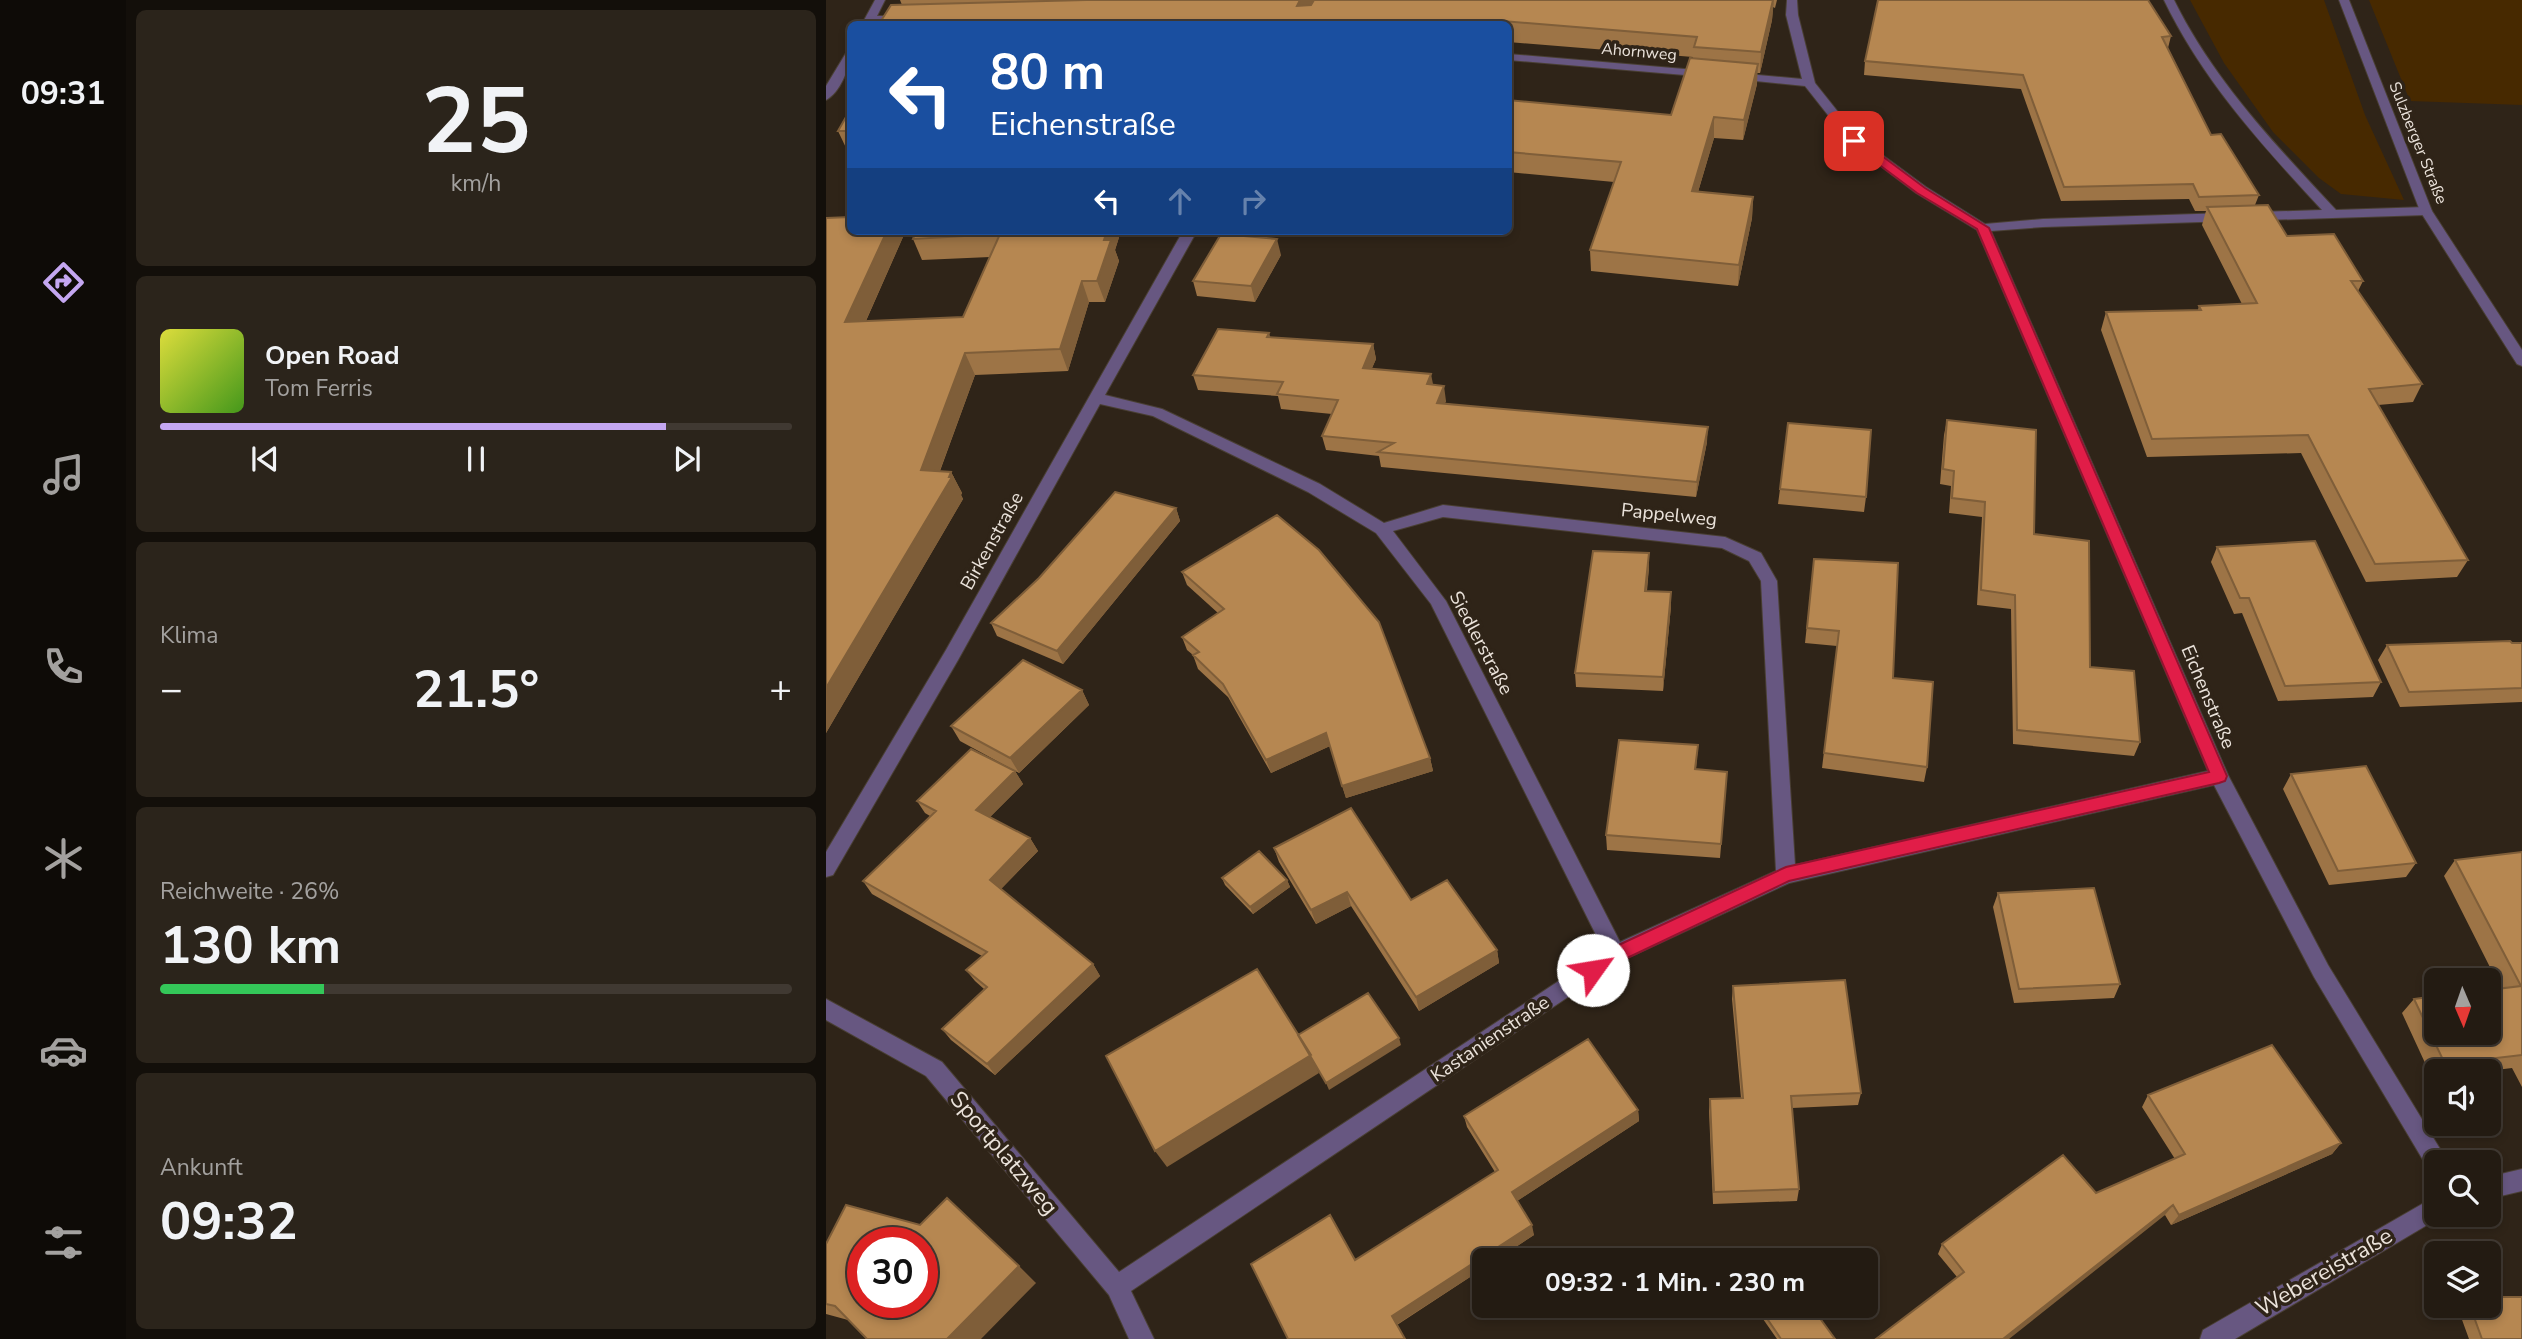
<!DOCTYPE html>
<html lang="de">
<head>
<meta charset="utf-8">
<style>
	:root { --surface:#231b12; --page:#2b241b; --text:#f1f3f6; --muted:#a3a19f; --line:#403932; --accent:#c4a7f1 }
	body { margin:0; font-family:"Nunito Sans",sans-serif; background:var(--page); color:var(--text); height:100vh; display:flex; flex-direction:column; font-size:26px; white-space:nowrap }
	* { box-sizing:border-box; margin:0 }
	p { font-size:23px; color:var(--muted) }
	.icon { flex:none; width:38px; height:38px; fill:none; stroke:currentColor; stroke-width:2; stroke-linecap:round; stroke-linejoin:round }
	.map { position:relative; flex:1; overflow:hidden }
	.panel { display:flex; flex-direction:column; gap:10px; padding:10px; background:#130f0a; width:700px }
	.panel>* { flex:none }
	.hud { position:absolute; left:21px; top:21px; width:665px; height:214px; border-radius:10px; box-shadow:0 4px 10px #0003,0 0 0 2px var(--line); background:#1a4fa0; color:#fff; overflow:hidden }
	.needle { width:46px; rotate:178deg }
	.buttons { position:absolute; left:1598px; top:968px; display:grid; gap:14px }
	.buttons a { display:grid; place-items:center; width:77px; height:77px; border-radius:10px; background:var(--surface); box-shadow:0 4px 10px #0003,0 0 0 2px var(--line); font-size:35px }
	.speed { position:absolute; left:21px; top:1227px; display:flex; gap:14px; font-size:35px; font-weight:700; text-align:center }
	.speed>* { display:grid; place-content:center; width:91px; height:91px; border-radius:50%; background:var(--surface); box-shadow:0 4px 10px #0003,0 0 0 2px var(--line); line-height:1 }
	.speed .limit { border:10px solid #d22; background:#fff; color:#111 }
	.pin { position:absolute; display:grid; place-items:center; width:60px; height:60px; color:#fff; margin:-30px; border-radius:14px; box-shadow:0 4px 10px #0006 }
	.me { position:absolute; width:77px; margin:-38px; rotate:58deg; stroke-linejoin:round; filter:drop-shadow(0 0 5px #0008) }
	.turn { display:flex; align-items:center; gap:24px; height:147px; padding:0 28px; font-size:32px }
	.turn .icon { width:91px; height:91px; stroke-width:2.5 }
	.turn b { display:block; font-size:49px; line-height:60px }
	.lanes { display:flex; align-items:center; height:66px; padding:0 28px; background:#0003; justify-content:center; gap:35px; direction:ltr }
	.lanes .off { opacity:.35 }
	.big { font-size:52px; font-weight:700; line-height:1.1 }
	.panel .widget { flex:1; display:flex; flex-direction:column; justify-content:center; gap:10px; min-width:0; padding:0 24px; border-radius:10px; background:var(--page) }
	.panel .dial { align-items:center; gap:0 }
	.dial b { font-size:91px; line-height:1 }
	.song { display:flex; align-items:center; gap:21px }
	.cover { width:84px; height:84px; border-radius:10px; background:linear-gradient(135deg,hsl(60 70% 55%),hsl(100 70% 35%)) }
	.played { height:7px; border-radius:4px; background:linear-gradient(90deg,var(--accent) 80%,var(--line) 80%) }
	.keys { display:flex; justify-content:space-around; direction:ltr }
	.heat { display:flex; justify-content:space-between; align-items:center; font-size:38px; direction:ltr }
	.charge { height:10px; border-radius:5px; background:linear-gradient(90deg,#34c759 26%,var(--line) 0) }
	.trip { position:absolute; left:646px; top:1248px; width:406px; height:70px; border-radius:10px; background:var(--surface); box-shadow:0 4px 10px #0003,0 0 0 2px var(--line); font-weight:700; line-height:70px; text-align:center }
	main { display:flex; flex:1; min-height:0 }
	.tab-bar { display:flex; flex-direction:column; width:126px; justify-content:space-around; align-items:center; background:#0e0b07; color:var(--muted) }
	.tab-bar .icon { width:49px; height:49px }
	.tab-bar .selected { color:var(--accent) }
	.tab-bar b { font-size:32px; color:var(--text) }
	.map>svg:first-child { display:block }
	.green { fill:#472900 }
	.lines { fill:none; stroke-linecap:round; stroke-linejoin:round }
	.minor-casing { stroke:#493f33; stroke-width:2 }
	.tertiary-casing { stroke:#493f33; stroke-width:2 }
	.minor { fill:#675781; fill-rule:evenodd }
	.tertiary { fill:#675781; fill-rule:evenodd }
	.wall { fill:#9d7446 }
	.shaded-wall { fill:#7f5e39 }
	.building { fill:#b68751; stroke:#7f5e39; stroke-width:2; fill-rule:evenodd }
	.route { fill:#e11d48; stroke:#92132f; stroke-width:2 }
	.labels { text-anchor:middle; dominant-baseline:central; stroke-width:7; stroke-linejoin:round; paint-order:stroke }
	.far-street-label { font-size:16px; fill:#ebe3db; stroke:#2f2418 }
	.street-label { font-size:19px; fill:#ebe3db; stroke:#2f2418 }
	.near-street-label { font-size:23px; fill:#ebe3db; stroke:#2f2418 }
</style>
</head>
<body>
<main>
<nav class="tab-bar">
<b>09:31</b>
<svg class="icon selected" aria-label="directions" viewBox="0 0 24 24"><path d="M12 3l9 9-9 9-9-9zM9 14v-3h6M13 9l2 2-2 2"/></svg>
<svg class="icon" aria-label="music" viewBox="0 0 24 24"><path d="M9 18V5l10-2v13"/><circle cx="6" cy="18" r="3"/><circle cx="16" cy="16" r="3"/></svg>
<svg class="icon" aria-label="phone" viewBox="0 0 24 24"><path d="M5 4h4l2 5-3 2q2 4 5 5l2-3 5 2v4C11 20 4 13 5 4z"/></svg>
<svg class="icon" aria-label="climate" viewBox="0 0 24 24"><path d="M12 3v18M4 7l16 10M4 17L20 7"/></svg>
<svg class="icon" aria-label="car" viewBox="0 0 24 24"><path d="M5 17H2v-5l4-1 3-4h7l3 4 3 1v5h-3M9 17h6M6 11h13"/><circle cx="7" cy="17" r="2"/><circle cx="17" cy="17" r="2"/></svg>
<svg class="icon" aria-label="filters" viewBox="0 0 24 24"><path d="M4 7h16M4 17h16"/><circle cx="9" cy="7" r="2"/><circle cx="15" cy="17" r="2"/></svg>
</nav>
<section class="panel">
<div class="widget dial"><b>25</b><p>km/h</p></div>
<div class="widget">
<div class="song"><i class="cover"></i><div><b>Open Road</b><p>Tom Ferris</p></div></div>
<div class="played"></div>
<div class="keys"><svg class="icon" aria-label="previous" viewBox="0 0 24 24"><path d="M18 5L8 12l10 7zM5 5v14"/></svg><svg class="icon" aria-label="pause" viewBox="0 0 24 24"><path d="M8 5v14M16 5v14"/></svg><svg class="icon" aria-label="next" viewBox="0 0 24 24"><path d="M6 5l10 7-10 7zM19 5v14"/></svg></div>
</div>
<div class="widget"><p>Klima</p>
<div class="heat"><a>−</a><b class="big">21.5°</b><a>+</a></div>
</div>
<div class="widget"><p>Reichweite · 26%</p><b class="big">130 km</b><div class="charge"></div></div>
<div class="widget"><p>Ankunft</p><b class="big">09:32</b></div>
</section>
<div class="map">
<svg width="1696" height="1339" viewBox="0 0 1696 1339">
	<rect width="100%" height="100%" fill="#2f2418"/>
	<path class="green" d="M 1364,0 L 1498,0 L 1539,115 L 1578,200 L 1515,194 L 1493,178 L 1447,132 L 1398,63 Z
		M 1543,0 L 1696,0 L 1696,105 L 1584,101 Z"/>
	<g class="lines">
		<defs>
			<path id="minor" d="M 49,0 L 59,0 L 51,16 L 77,16 L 83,19 L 77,22 L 36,24 Z
				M 961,0 L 971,0 L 972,15 L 989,83 L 1032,137 L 1100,187 L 1159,224 L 1217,219 L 1496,210 C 1436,145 1377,81 1338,0 L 1348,0 C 1388,81 1449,144 1510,210 L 1600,207 L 1606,211 L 1600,215 L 1217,227 L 1165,231 L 1402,775 L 1502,965 L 1622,1162 L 1610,1162 L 1610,1173 L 1603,1170 L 1488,977 L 1388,785 L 963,883 L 797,960 L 305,1291 L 328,1339 L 303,1339 L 283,1295 L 100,1076 L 0,1020 L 0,999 L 116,1062 L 293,1272 L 778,951 L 605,604 L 550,533 L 482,492 L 327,416 L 274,404 L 132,660 L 7,875 L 0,877 L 0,852 L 120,650 L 357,231 L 371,231 L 279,395 L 336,409 L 494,484 L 558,523 L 617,505 L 899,537 L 935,553 L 951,581 L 969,865 L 1382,771 L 1151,230 L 1090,193 L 1024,143 L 979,86 L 910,79 L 904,76 L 910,73 L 976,79 L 960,15 ZM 617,517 L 896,548 L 923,561 L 935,581 L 950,871 L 794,942 L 620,601 L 567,531 Z
				M 24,52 C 25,66 14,93 0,100 L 0,86 L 20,53 Z
				M 682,54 L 882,71 L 888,74 L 882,77 L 682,60 Z
				M 1696,1169 L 1696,1191 L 1662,1199 L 1662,1177 Z
				M 1610,1196 L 1610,1214 L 1618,1215 L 1409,1339 L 1374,1339 L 1377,1330 Z"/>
			<path id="tertiary" d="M 1513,0 L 1523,0 L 1606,211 L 1696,350 L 1696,366 L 1691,364 L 1594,211 Z"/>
		</defs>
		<use href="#minor" class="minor-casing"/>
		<use href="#tertiary" class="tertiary-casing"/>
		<use href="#minor" class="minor"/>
		<use href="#tertiary" class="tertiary"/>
	</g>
	<path class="wall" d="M 74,0 L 951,0 L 949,8 L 947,7 L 946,20 L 934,73 L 931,73 L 931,84 L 917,140 L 888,138 L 872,192 L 927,197 L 926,218 L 912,286 L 765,271 L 764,250 L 788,182 L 682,172 L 682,100 L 845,115 L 867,57 L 682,42 L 682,24 L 53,24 L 76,5 Z
		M 1345,36 L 1342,48 L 1385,135 L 1433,195 L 1429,205 L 1461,236 L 1537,281 L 1532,291 L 1596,384 L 1587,402 L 1552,405 L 1642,560 L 1631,577 L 1540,582 L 1475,453 L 1321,457 L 1275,330 L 1280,312 L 1372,310 L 1373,306 L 1416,304 L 1376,225 L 1380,211 L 1369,211 L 1363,199 L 1235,201 L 1195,89 L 1038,75 L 1039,61 Z
		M 24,110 L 24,152 L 22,152 L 12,131 Z
		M 0,218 L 77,237 L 40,321 L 137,317 L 164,257 L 96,260 L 87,239 L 90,231 L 295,231 L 289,250 L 293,261 L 279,302 L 263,302 L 242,371 L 149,375 L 114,471 L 125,472 L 136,493 L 135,495 L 137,499 L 0,733 Z
		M 455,255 L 429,302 L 371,296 L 367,281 Z
		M 443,333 L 444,337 L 547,344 L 550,359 L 546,368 L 607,385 L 620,401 L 619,403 L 881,442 L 870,497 L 555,467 L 553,456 L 500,450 L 496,436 L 506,414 L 455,409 L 452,396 L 372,390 L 367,375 Z
		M 1121,420 L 1208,534 L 1264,667 L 1314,742 L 1308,756 L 1187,744 L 1185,609 L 1151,605 L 1156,517 L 1123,513 L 1125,486 L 1114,484 L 1118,435 Z
		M 954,489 L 1040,497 L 1038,512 L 952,504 Z
		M 350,508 L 354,521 L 237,664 L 171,636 L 165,623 Z
		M 1391,547 L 1555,682 L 1547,697 L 1452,701 L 1416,613 L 1408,614 L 1385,562 Z
		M 988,559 L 1067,678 L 1101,767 L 1098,782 L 996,768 L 1011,646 L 979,643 Z
		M 823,567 L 821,591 L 845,606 L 837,691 L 750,687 L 749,673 Z
		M 356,572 L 604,758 L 607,771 L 520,798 L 504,746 L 445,773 L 402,697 L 372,669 L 367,655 L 361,650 L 356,637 L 392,613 L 361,585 Z
		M 1696,643 L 1696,702 L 1574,707 L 1552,660 L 1561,645 Z
		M 256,690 L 263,705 L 193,773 L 134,741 L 125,726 Z
		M 872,745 L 870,769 L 900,787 L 894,858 L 781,850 L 780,835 Z
		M 189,771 L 197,784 L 164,817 L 204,838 L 212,851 L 175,889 L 267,964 L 274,976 L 169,1075 L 125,1040 L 116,1029 L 158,989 L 149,981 L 140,970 L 156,956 L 46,894 L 37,881 L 104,816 L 99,813 L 91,801 Z
		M 1465,774 L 1590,863 L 1580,877 L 1503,885 L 1457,789 Z
		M 448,848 L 585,900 L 671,950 L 673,963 L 593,1011 L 525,906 L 490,924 L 453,862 Z
		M 1696,852 L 1696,1087 L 1686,1068 L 1662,1071 L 1610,1071 L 1610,1077 L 1606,1078 L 1576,1013 L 1588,999 L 1675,989 L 1618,876 L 1629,860 Z
		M 396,878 L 461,880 L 464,887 L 427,914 L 399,885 Z
		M 1172,893 L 1294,984 L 1288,998 L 1188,1003 L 1167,907 Z
		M 907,986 L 1035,1093 L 1032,1105 L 966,1108 L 973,1189 L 971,1201 L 887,1204 L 883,1111 L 884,1099 L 915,1098 L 906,999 Z
		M 1322,1095 L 1515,1143 L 1506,1154 L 1345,1225 L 1339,1215 L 1131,1277 L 1112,1254 L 1116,1244 L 1270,1193 L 1349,1159 L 1316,1107 Z
		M 812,1110 L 813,1121 L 691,1201 L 708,1235 L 571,1325 L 529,1260 L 669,1172 L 641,1127 L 638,1116 Z
		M 0,1244 L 210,1283 L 22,1320 L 0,1314 Z
		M 1631,1306 L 1662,1306 L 1696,1339 L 1643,1339 Z
		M 938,1314 L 1009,1339 L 951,1339 L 937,1319 Z"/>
	<path class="shaded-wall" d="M 474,0 L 488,0 L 476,24 L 471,6 Z
		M 948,0 L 946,20 L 934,73 L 935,52 Z
		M 932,64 L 931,84 L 917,140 L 918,120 Z
		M 888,117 L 888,138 L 866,212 L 866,191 Z
		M 927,197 L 926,218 L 912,286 L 913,265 Z
		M 61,231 L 75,231 L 77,237 L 30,343 L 19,322 Z
		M 281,231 L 295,231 L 289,250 L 293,261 L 279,302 L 271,281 L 278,240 Z
		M 451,239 L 455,255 L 429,302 L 425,286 Z
		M 256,281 L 263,302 L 242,371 L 234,349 Z
		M 547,344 L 550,359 L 540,382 L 537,368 Z
		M 139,353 L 149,375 L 106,492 L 95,470 Z
		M 605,374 L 608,389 L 601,384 Z
		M 618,386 L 620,401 L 613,417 L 611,403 Z
		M 882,427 L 881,442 L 870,497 L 871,482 Z
		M 125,472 L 136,493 L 135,495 L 137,499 L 0,733 L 0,688 Z
		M 350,508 L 354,521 L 237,664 L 231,651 Z
		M 823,553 L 823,567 L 819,605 L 819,591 Z
		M 845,592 L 845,606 L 837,691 L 837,677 Z
		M 256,690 L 263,705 L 193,773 L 184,758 Z
		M 500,733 L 504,746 L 445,773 L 440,760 Z
		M 604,758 L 607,771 L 520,798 L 516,786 Z
		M 189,771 L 197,784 L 158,823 L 150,810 Z
		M 204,838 L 212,851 L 172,892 L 164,880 Z
		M 461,880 L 464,887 L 427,914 L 424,907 Z
		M 521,892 L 525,906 L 490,924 L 485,910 Z
		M 671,950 L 673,963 L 593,1011 L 590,997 Z
		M 267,964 L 274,976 L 169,1075 L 161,1064 Z
		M 573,1038 L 575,1045 L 503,1090 L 500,1083 Z
		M 485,1055 L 493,1073 L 341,1167 L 329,1151 Z
		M 812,1110 L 813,1121 L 688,1203 L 686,1192 Z
		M 1515,1143 L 1506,1154 L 1345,1225 L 1353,1215 Z
		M 1347,1205 L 1339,1215 L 1183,1339 L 1177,1339 Z
		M 706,1225 L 708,1235 L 670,1260 L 658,1260 L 658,1268 L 570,1325 L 566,1316 Z
		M 193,1266 L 210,1283 L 155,1339 L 121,1339 Z"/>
	<path class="building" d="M 260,0 L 474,0 L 471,6 L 485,5 L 488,0 L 947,0 L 935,52 L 868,47 L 871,37 L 677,21 L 676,24 L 53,24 L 65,5 Z
		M 1052,0 L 1322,0 L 1345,36 L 1336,37 L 1385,135 L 1395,134 L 1433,195 L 1373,197 L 1367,184 L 1238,187 L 1197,75 L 1039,61 Z
		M 864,58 L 932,64 L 918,120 L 888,117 L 866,191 L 927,197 L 913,265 L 764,250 L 795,162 L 682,152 L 682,100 L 845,115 Z
		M 24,110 L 24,131 L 12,131 Z
		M 1442,205 L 1461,236 L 1508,234 L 1537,281 L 1525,281 L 1596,384 L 1543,389 L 1642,560 L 1549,564 L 1482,435 L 1326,439 L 1280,312 L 1375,310 L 1373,306 L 1431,303 L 1381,207 Z
		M 24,217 L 24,231 L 61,231 L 19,322 L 137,317 L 174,234 L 87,239 L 90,231 L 281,231 L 278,240 L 285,240 L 271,281 L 256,281 L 234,349 L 139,353 L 95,470 L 125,472 L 123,477 L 126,477 L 0,688 L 0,218 Z
		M 395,234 L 451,239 L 425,286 L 367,281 Z
		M 392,329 L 443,333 L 441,337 L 547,344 L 537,368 L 605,374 L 601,384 L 618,386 L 611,403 L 882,427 L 871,482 L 552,452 L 568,443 L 496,436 L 512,400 L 451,394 L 457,382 L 367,375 Z
		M 1121,420 L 1210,430 L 1208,534 L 1263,541 L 1264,667 L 1308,671 L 1314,742 L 1191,730 L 1189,595 L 1155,590 L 1159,502 L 1126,498 L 1128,471 L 1117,469 Z
		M 962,423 L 1045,430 L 1040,497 L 954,489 Z
		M 289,492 L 350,508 L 231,651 L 165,623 L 213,578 Z
		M 451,515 L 493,550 L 553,622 L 604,758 L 516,786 L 500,733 L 440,760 L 397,684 L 367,655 L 373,652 L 356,637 L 398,609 L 356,572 Z
		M 1489,541 L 1555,682 L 1459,686 L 1423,598 L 1414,598 L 1391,547 Z
		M 767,551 L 823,553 L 819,591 L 845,592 L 837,677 L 749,673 Z
		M 988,559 L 1072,563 L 1067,678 L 1107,682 L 1101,767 L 998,753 L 1013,631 L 981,628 Z
		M 1684,641 L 1686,643 L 1696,643 L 1696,688 L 1583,692 L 1561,645 Z
		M 197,660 L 256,690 L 184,758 L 125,726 Z
		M 793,740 L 872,745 L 869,769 L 901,772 L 895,844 L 780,835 Z
		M 145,749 L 189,771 L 150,810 L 204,838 L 164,880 L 267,964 L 161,1064 L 116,1029 L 161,987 L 140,970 L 161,952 L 37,881 L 110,811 L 91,801 Z
		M 1540,766 L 1590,863 L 1512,871 L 1465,774 Z
		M 525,808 L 585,900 L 621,880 L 671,950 L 590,997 L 521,892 L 485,910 L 448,848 Z
		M 433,851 L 461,880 L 424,907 L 396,878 Z
		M 1696,852 L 1696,1055 L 1619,1064 L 1588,999 L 1610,996 L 1610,1032 L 1662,1032 L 1662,990 L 1695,986 L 1629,860 Z
		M 1268,888 L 1294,984 L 1193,989 L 1172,893 Z
		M 431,969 L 485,1055 L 329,1151 L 280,1056 Z
		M 1019,980 L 1035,1093 L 965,1096 L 973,1189 L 888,1192 L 884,1099 L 917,1098 L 907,986 Z
		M 542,993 L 573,1038 L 500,1083 L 472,1035 Z
		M 762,1039 L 812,1110 L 686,1192 L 706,1225 L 566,1316 L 579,1339 L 462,1339 L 425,1264 L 504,1215 L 529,1260 L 672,1170 L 638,1116 Z
		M 1446,1045 L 1515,1143 L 1353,1215 L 1347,1205 L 1177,1339 L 1050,1339 L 1138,1272 L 1116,1244 L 1237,1155 L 1270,1193 L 1359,1154 L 1322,1095 Z
		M 121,1198 L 193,1266 L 121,1339 L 41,1339 L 9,1306 L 0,1304 L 0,1244 L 20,1205 L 94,1225 ZM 37,1242 L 96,1242 L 96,1302 L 37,1302 Z
		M 1662,1297 L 1696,1297 L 1696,1339 L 1656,1339 L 1644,1306 L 1662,1306 Z
		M 949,1306 L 985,1306 L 1009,1339 L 955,1339 L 938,1314 Z"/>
	<path class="route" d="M 1024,138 L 1032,138 L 1099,188 L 1163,228 L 1401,776 L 1399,781 L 1393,783 L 963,881 L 797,960 L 767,978 L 761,975 L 758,970 L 761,964 L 784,949 L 960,867 L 1383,772 L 1151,229 L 1091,193 L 1024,143 Z"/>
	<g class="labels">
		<g class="far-street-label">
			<text transform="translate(813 52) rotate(5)">Ahornweg</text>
			<text transform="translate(1592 143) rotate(68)">Sulzberger Straße</text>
		</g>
		<g class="street-label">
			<text transform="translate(843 515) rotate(6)">Pappelweg</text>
			<text transform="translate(166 541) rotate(-61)">Birkenstraße</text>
			<text transform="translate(655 643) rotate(62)">Siedlerstraße</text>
			<text transform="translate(1382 697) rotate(67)">Eichenstraße</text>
			<text transform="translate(664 1039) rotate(-34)">Kastanienstraße</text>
		</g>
		<g class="near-street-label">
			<text transform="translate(178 1153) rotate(50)">Sportplatzweg</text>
			<text transform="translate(1498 1272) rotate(-30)">Webereistraße</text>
		</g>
	</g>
</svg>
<div class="buttons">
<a><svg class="needle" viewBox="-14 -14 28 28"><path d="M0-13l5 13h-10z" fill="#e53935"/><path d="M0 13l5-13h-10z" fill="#a3a19f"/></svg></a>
<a><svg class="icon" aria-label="sound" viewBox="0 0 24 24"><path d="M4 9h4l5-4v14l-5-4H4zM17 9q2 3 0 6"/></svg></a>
<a><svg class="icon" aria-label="search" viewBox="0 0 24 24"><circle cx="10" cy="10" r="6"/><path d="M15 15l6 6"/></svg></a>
<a><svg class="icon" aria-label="layers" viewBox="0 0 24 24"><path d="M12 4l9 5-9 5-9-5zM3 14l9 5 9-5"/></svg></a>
</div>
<div class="speed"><div class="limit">30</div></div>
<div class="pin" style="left:1028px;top:141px;background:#d93025"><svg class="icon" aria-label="arrive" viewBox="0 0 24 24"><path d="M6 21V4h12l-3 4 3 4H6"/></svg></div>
<svg class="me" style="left:767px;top:970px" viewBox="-20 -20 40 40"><circle r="19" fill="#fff"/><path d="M0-13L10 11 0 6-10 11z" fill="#e11d48"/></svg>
<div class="trip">09:32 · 1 Min. · 230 m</div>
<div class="hud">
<div class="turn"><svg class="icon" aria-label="left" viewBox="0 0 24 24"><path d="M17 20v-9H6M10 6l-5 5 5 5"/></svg><div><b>80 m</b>Eichenstraße</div></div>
<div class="lanes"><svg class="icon" aria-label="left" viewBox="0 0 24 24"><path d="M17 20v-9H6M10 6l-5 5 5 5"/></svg><svg class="icon off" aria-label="ahead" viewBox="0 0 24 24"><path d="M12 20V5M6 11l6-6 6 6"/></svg><svg class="icon off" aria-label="right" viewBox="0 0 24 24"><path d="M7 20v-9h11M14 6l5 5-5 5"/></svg></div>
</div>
</div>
</main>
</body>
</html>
